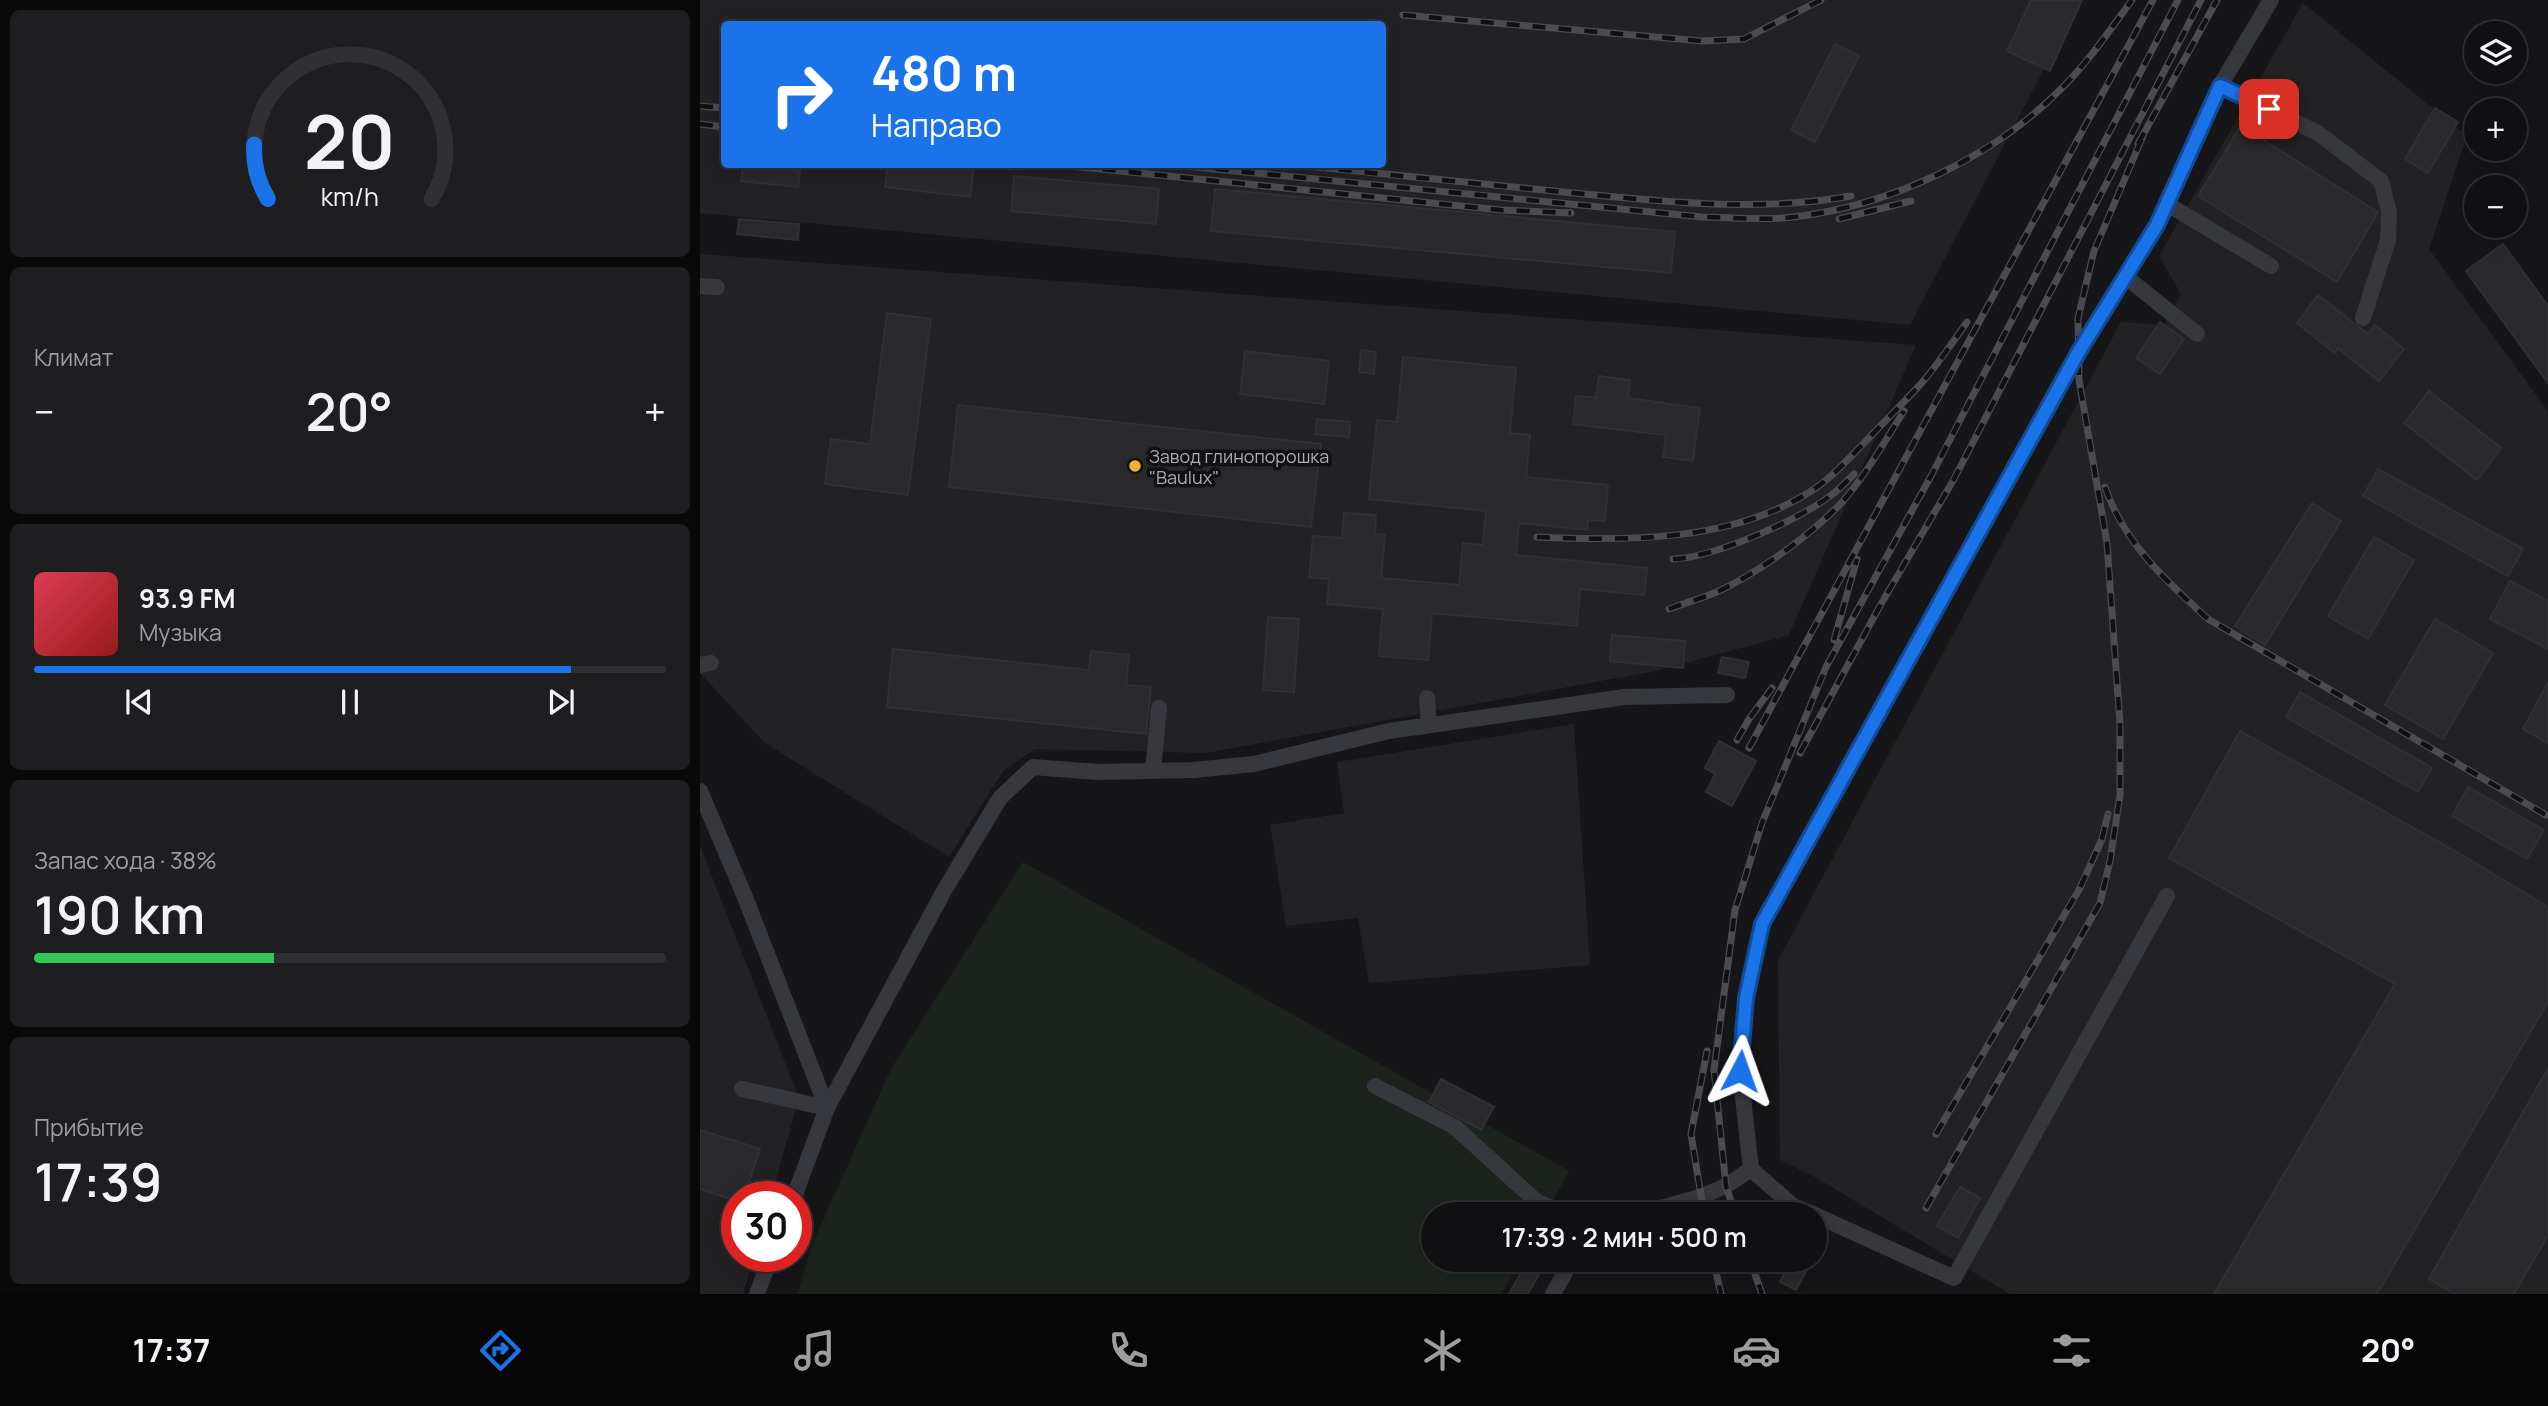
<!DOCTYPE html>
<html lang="ru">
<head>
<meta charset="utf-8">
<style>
	:root { --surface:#101012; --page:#1e1e20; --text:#f1f3f6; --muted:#9c9d9f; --line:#303032; --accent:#1a73e8 }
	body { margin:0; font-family:Manrope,sans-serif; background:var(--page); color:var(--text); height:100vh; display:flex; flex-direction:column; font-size:26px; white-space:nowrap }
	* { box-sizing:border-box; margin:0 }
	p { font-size:23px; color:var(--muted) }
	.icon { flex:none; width:38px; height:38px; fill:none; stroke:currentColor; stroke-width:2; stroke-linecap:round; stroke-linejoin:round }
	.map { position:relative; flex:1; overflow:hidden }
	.details { display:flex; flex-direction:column; gap:10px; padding:10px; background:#09090a; width:700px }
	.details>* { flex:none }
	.hud { position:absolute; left:21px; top:21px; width:665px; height:147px; border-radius:7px; box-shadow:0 4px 18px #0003,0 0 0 2px var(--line); background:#1a73e8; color:#fff; overflow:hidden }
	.tools { position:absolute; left:1764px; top:21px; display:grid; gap:14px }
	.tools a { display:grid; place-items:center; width:63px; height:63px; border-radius:50%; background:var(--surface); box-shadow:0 4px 18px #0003,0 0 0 2px var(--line); font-size:35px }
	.speed { position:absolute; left:21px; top:1181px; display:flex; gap:14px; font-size:35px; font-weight:700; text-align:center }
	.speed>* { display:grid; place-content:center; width:91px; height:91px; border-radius:50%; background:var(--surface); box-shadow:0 4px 18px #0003,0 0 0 2px var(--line); line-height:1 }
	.speed .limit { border:10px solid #d22; background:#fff; color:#111 }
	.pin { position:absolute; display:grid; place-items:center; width:60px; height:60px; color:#fff; margin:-30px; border-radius:14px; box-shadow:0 4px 10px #0006 }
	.me { position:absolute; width:77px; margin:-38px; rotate:4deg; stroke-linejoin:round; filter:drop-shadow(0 0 5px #0008) }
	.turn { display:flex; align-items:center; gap:24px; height:147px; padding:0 35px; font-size:32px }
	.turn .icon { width:91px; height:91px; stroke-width:2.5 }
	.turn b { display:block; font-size:49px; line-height:60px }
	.big { font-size:52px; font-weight:600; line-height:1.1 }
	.details .card { flex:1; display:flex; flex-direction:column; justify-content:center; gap:10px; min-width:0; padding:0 24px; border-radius:10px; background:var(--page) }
	.details .dial { align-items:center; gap:0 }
	.dial svg { height:182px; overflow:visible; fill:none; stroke:var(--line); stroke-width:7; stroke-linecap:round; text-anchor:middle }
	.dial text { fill:var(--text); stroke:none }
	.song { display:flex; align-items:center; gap:21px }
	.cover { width:84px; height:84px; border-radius:10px; background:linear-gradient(135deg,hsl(350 70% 55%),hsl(0 70% 35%)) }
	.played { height:7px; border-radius:4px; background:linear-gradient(90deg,var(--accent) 85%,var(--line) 85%) }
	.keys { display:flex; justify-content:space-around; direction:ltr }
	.heat { display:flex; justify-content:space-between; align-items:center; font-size:38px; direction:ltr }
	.charge { height:10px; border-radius:5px; background:linear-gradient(90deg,#34c759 38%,var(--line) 0) }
	.trip { position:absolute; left:721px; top:1202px; width:406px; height:70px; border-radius:35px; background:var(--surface); box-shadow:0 4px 18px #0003,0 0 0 2px var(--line); font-weight:600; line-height:70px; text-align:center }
	.tabs { display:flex; height:112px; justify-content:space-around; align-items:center; background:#060607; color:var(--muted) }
	.tabs .icon { width:49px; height:49px }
	.tabs .active { color:var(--accent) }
	.tabs b { font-size:32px; color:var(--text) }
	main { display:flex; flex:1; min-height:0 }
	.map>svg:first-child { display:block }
	.built { fill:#222225; fill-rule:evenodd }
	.green { fill:#1c231d }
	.building { fill:#29292c; stroke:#303034; stroke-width:2 }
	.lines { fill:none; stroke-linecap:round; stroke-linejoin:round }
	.minor { stroke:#37383d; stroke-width:16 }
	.rail-casing { stroke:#4a4c52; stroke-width:7 }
	.rail { stroke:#111113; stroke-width:4.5; stroke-dasharray:13; stroke-linecap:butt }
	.route-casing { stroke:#114b97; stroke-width:18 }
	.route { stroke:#1a73e8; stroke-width:12 }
	.poi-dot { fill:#f2b134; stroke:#111113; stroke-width:2.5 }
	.labels { text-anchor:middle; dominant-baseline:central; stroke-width:7; stroke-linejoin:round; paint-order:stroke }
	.poi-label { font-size:18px; fill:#a8adb8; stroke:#111113; text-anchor:start }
</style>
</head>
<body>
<main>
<section class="details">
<div class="card dial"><svg viewBox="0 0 100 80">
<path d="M14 69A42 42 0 1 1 86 69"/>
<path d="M14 69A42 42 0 0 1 8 45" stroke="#1a73e8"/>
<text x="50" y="56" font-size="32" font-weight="700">20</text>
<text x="50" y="72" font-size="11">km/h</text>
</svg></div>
<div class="card"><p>Климат</p>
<div class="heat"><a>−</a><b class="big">20°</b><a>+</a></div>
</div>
<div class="card">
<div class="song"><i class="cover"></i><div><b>93.9 FM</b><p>Музыка</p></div></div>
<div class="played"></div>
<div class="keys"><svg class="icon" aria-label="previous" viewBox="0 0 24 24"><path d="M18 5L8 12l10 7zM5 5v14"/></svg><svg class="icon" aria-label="pause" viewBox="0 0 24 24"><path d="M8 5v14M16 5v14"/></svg><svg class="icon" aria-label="next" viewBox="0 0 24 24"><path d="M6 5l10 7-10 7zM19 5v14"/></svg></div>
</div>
<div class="card"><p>Запас хода · 38%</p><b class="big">190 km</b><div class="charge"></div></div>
<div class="card"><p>Прибытие</p><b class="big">17:39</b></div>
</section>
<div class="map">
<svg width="1848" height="1294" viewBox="0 0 1848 1294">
	<rect width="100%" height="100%" fill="#161618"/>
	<path class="built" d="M 0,0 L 1380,0 L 1210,325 L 0,213 ZM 24,24 L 682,24 L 682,164 L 24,164 Z
		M 1603,3 L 1767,136 L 1729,249 L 1848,411 L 1848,1294 L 1310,1294 L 1115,1177 L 1080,1160 L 1078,960 L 1421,322 L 1464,325 L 1481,294 L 1459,256 Z
		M 0,254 L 1216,345 L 1089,635 L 956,671 L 506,753 L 335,749 L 303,771 L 249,857 L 65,743 L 0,673 Z
		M 874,724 L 890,965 L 669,983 L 658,918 L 586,926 L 570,825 L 644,813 L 637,762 Z
		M 0,846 L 99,1098 L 71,1197 L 37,1197 L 37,1256 L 54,1257 L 43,1294 L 0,1294 Z"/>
	<path class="green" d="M 323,862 L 869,1171 L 846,1214 L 733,1214 L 733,1260 L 821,1260 L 802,1294 L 98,1294 L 110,1249 L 191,1069 Z"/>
	<path class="building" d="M 1331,0 L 1382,0 L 1350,71 L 1307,51 Z
		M 1135,44 L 1159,56 L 1115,142 L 1091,130 Z
		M 1735,108 L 1758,122 L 1728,173 L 1705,159 Z
		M 1541,126 L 1678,212 L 1637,282 L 1498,196 Z
		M 60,164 L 89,164 L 89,170 L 100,171 L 98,187 L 41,181 L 43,167 L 60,169 Z
		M 188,164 L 274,167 L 270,197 L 185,187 Z
		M 314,176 L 459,189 L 456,224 L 311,211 Z
		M 515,189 L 975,232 L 971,273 L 511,231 Z
		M 39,219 L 99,224 L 98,240 L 37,234 Z
		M 1803,244 L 1848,306 L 1848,383 L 1766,271 Z
		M 1618,295 L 1668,334 L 1675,325 L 1704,349 L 1679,381 L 1638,348 L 1635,353 L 1597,323 Z
		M 187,313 L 231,319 L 208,495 L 125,484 L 131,439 L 170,444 Z
		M 1460,322 L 1484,339 L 1460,374 L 1436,358 Z
		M 661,350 L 676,352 L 674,374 L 659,372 Z
		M 545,351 L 629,361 L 624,404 L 540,394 Z
		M 703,357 L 816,368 L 810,433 L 830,435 L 826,477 L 908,485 L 905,521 L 888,520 L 887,530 L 819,523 L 816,555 L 947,568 L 944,595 L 880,589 L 877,626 L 732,613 L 728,660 L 679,656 L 683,609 L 627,604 L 629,579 L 609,577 L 613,536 L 642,538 L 644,513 L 676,515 L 675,534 L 685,535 L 681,578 L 759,585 L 763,543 L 783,545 L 786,511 L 669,499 L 677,420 L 697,422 Z
		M 899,376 L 930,380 L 928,398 L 1000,408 L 993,461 L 963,457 L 966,435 L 873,424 L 876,396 L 896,398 Z
		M 1729,391 L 1801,448 L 1777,480 L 1704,423 Z
		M 258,405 L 621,444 L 611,527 L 249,487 Z
		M 617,419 L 650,422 L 649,437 L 615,434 Z
		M 1678,469 L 1823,549 L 1808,576 L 1663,496 Z
		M 1612,503 L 1641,521 L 1565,645 L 1535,626 Z
		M 1674,537 L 1714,560 L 1668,639 L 1628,616 Z
		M 1810,581 L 1848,601 L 1848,649 L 1790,619 Z
		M 568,617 L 599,619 L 594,692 L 563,690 Z
		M 1735,619 L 1793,653 L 1743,739 L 1685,705 Z
		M 912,635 L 985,641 L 983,668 L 910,661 Z
		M 193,649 L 389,670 L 391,651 L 429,655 L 426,685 L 451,687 L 446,734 L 187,707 Z
		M 1022,657 L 1049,662 L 1045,678 L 1018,673 Z
		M 1848,682 L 1848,743 L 1823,729 Z
		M 1600,692 L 1732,768 L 1718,792 L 1586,717 Z
		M 1540,731 L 1755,851 L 1848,907 L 1848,1002 L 1677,1294 L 1514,1294 L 1695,984 L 1469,858 Z
		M 1019,741 L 1056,761 L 1032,806 L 1006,792 L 1015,774 L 1005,768 Z
		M 1768,787 L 1844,830 L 1827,859 L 1752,816 Z
		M 1848,1068 L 1848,1235 L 1814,1294 L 1754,1294 L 1729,1279 Z
		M 741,1079 L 794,1107 L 781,1130 L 729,1102 Z
		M 0,1130 L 60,1149 L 44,1197 L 37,1197 L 37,1201 L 0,1189 Z
		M 1260,1187 L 1280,1198 L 1258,1238 L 1237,1226 Z
		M 828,1260 L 847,1260 L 828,1294 L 809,1294 Z
		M 1091,1260 L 1112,1260 L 1096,1290 L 1080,1282 Z"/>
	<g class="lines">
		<path class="minor" d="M 1520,86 L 1618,133 L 1681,181 L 1689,212 L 1688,240 L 1663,318
			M 1467,204 L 1571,266
			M 1426,277 L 1497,334
			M 0,286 L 17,287
			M 0,665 L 11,663
			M 727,698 L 729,725
			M 453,771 L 459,708
			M 0,791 L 45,897 L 127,1108
			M 675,1086 L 755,1127 L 837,1202 L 867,1214
			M 42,1089 L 127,1108
			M 1051,1169 L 1093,1206 L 1113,1214
			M 94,1197 L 127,1108 L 245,889 L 300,798 L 333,767 L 398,772 L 494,770 L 554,764 L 689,731 L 856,707 L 924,697 L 1027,695
			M 940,1214 L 1000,1197 L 1026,1186 L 1051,1169 L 1040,1071 L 1046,997 L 1062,924 L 1379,353 L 1457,225 L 1520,86 L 1571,0
			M 1115,1215 L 1254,1278 L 1467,896
			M 57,1294 L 71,1256
			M 853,1294 L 872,1260"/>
		<defs>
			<path id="rail" d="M 703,15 L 1002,41 L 1044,39 L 1121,0
				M 0,106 L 24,108
				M 0,124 L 24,127
				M 1438,144 L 1517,0
				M 351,164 L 800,210 L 871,213
				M 464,164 L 1002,217 C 1032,217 1064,221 1093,217 C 1190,206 1294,157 1362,88 C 1389,61 1410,30 1432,0
				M 587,164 C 679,174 771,183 863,192 C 959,201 1056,213 1151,196
				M 1139,219 L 1211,201
				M 1405,487 C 1424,543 1466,581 1508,619 L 1846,815
				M 837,537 C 927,541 1029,542 1108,493 C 1131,479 1148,459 1167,440 C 1184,422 1202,404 1219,386 C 1237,366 1252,343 1267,322
				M 973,559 C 1013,558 1098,520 1130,496 C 1139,490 1147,481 1154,474
				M 969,609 C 985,603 1003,598 1019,591 C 1058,573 1115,532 1144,500 C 1167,473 1185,441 1204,411
				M 1134,640 L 1157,559
				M 1037,740 L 1049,719 L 1072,688
				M 1049,748 L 1453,0
				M 1100,753 L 1181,604 L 1254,479 L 1501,0
				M 1236,1134 L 1380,888 L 1402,839 L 1408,814
				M 1226,1208 L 1400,903 L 1410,861 L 1420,795 L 1420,724 L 1407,543 L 1379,380 L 1378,318 L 1394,251 L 1443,136
				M 1004,1214 L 991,1134 L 1007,1051
				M 1035,1214 L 1026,1186 L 1014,1070 L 1035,910 L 1062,823 L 1126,667 L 1231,476 L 1478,0
				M 1013,1260 L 1021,1294
				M 1050,1260 L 1062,1294"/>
		</defs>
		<use href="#rail" class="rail-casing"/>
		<use href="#rail" class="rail"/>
	</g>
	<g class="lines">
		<defs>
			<path id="route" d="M 1040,1071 L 1046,998 L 1062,924 L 1378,353 L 1457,225 L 1520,86 L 1569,109"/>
		</defs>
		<use href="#route" class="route-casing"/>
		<use href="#route" class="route"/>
	</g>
	<circle class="poi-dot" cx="435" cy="466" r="7"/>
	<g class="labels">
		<g class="poi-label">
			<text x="449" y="456">Завод глинопорошка<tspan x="449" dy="21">"Baulux"</tspan></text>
		</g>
	</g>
</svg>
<div class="tools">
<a><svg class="icon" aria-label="layers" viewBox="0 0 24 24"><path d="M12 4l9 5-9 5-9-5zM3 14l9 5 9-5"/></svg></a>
<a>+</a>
<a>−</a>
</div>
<div class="speed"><div class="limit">30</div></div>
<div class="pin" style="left:1569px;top:109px;background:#d93025"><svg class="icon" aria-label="arrive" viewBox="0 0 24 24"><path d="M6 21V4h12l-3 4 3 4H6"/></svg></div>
<svg class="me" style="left:1040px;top:1071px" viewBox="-20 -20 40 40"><path d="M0-17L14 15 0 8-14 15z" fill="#1a73e8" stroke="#fff" stroke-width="4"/></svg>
<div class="trip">17:39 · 2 мин · 500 m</div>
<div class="hud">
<div class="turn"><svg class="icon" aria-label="right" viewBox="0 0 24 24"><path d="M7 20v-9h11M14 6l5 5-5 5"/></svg><div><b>480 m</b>Направо</div></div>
</div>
</div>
</main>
<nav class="tabs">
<b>17:37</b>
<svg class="icon active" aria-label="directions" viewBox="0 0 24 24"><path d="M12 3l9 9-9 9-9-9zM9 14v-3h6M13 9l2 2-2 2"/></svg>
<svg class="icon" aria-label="music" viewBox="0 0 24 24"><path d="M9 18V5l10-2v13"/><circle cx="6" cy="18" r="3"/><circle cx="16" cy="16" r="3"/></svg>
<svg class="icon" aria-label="phone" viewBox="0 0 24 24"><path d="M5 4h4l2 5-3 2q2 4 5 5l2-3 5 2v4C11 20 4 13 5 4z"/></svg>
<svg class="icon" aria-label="climate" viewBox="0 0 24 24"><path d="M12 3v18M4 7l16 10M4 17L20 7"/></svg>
<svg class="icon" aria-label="car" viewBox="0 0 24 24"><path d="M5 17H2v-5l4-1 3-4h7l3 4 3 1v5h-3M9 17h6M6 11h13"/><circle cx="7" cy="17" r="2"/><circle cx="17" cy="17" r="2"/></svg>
<svg class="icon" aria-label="filters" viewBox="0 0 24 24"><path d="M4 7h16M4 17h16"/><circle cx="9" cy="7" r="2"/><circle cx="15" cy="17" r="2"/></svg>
<b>20°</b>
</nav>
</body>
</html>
